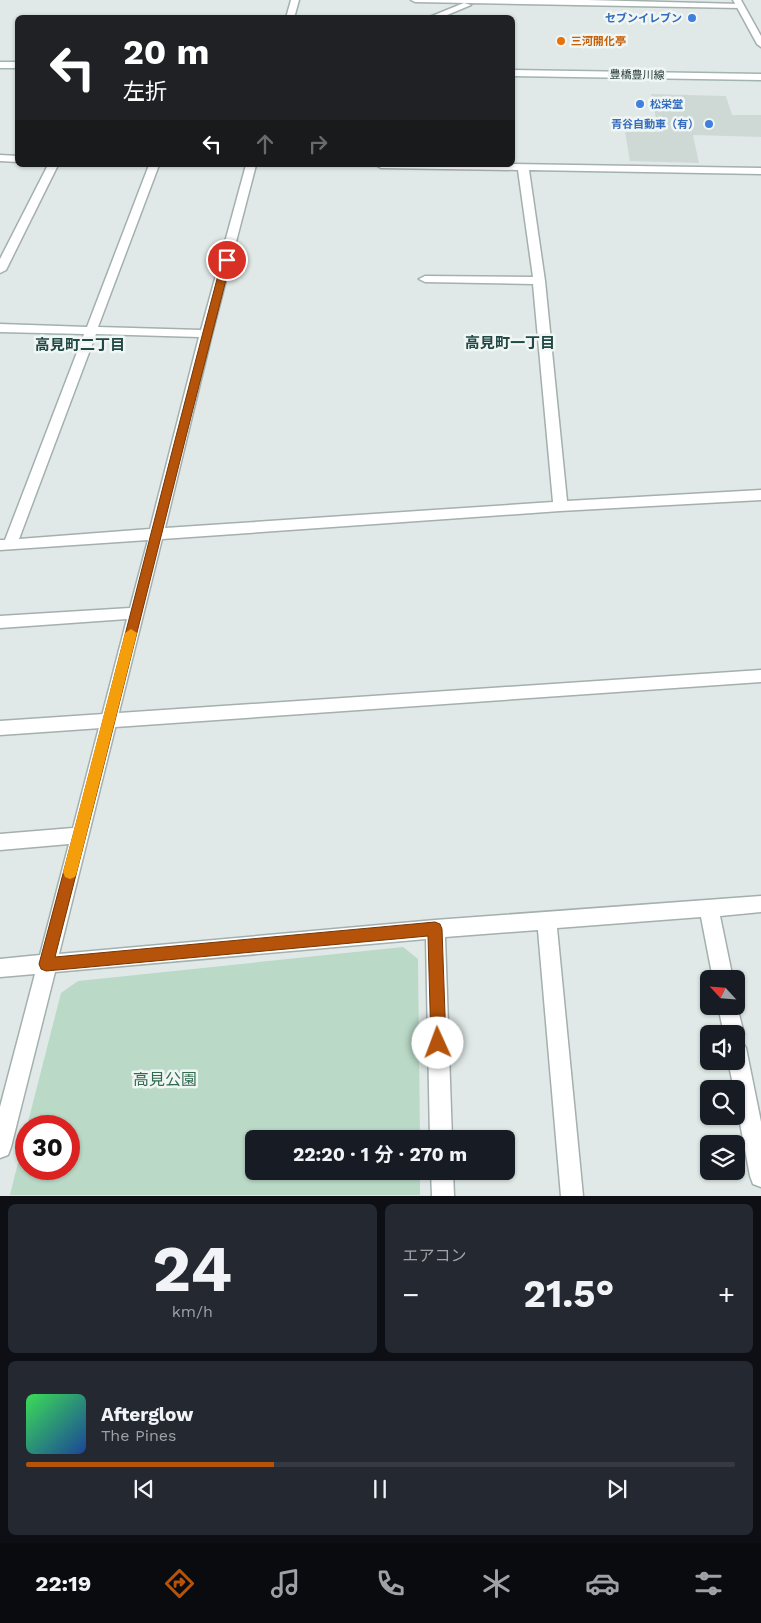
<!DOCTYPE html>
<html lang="ja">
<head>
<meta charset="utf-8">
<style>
	:root { --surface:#171b24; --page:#242831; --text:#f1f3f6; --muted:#9ea1a6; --line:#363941; --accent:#b45309 }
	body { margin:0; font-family:"Work Sans","Noto Sans JP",sans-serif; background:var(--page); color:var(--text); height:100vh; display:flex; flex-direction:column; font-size:19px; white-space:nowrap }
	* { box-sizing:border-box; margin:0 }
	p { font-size:16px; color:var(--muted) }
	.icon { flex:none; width:28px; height:28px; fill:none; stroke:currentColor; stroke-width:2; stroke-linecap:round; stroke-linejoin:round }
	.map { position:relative; height:1196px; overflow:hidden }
	.panel { display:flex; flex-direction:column; gap:8px; padding:8px; background:#0d0f14; flex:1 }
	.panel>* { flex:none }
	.banner { position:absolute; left:15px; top:15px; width:500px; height:152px; border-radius:8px; box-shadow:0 1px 4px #0004; background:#202124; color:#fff; overflow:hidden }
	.needle { width:32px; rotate:296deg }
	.controls { position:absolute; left:700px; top:970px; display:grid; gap:10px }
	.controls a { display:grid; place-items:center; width:45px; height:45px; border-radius:8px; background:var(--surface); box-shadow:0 1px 4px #0004; font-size:25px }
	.speed { position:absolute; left:15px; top:1115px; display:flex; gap:10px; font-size:25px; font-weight:700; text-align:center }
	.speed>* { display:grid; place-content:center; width:65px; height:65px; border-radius:50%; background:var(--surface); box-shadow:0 1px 4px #0004; line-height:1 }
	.speed .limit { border:8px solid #d22; background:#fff; color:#111 }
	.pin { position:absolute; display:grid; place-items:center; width:42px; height:42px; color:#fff; margin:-21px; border:2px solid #fff; border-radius:50%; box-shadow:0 1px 5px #0007 }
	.me { position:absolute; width:55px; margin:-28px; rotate:358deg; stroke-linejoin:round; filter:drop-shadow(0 0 4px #0008) }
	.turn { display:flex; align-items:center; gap:18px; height:105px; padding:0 25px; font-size:22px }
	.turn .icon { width:65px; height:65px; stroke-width:2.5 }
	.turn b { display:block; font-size:35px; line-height:42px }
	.lanes { display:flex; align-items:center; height:48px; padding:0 25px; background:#0003; justify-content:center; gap:25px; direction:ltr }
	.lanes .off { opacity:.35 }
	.big { font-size:38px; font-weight:700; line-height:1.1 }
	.panel .tile { flex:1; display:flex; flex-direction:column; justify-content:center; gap:8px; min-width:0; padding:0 18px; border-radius:8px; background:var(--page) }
	.panel .dial { align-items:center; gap:0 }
	.dial b { font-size:65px; line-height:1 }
	.song { display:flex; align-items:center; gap:15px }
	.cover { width:60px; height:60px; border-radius:8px; background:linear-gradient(135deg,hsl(130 70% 55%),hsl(220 70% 35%)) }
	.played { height:5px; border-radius:2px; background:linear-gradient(90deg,var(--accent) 35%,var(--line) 35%) }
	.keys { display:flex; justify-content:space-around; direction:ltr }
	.heat { display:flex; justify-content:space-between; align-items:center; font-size:28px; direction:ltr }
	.panel .tiles { flex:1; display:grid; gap:8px; grid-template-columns:1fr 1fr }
	.tile:last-child { grid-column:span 2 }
	.trip { position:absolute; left:245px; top:1130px; width:270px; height:50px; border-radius:8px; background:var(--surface); box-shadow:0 1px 4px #0004; font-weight:700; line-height:50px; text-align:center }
	.menu { display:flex; height:80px; justify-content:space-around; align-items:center; background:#090b0e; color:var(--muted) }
	.menu .icon { width:35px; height:35px }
	.menu .current { color:var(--accent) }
	.menu b { font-size:22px; color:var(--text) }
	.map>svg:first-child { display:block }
	.built { fill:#ced9d6 }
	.green { fill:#bad9c7 }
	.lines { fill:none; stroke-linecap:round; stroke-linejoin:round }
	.minor-casing { stroke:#a3b0ae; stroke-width:3 }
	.tertiary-casing { stroke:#a3b0ae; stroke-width:3 }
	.secondary-casing { stroke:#a0b4b0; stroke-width:3 }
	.minor { fill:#fff; fill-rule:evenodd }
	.tertiary { fill:#fff; fill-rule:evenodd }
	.secondary { fill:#fff; fill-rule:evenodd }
	.route { fill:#b45309; stroke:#753606 }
	.slow { fill:#f59e0b }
	.shop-dot { fill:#3f7fe0; stroke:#f0f6f4; stroke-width:2 }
	.food-dot { fill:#e8710a; stroke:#f0f6f4; stroke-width:2 }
	.labels { text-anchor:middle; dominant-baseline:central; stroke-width:5; stroke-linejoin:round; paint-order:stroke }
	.far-shop-label { font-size:11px; font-weight:bold; fill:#366cbe; stroke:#f0f6f4; text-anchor:end }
	.far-food-label { font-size:11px; font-weight:bold; fill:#c56008; stroke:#f0f6f4; text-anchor:start }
	.far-street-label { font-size:11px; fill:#223836; stroke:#f0f6f4 }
	.neighbourhood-label { font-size:15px; font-weight:bold; fill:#204845; stroke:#f0f6f4 }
	.near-park-label { font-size:16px; fill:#306b50; stroke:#f0f6f4 }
</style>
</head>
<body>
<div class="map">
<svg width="761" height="1196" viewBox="0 0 761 1196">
	<rect width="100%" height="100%" fill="#e0e9e7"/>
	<path class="built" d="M 651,94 L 726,96 L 732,115 L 761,115 L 761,137 L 693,135 L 699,163 L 630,161 L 625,132 L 659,132 Z"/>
	<path class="green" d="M 403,947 L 418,959 L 420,1139 L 254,1139 L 254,1171 L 420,1171 L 420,1195 L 10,1195 L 26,1130 L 26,1169 L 69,1169 L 69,1126 L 27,1126 L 61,993 L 78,981 Z"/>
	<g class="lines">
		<defs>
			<path id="minor" d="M 291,0 L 299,0 L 294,18 L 286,18 Z
				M 411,0 L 588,0 L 740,4 L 744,6 L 740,8 L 415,2 Z
				M 464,3 L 471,5 L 440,18 L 427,18 Z
				M 0,155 L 18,156 L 18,162 L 0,161 Z
				M 512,164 L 761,168 L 761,174 L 529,170 L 545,281 L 567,501 L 761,490 L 761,500 L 560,511 L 162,539 L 59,954 L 435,920 L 761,896 L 761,912 L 720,916 L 733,979 L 713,979 L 701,917 L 557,928 L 583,1196 L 561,1196 L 538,930 L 445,937 L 452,1139 L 430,1139 L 426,939 L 55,972 L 11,1147 L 8,1155 L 0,1158 L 0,1107 L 35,974 L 0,977 L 0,959 L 40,955 L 69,844 L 0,850 L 0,834 L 73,828 L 127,619 L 0,628 L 0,616 L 130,608 L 148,540 L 0,550 L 0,540 L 5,540 L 84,334 L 0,332 L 0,324 L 87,327 L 149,165 L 159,165 L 98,327 L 201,330 L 246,165 L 256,165 L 212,334 L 165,528 L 553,502 L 533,284 L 425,282 L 419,279 L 425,276 L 533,277 L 518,170 L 381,168 L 376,165 ZM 96,334 L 199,337 L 150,529 L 19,539 Z
				M 48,165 L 58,165 L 6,270 L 0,273 L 0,259 Z
				M 736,1002 L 744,1034 L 741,1040 L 746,1048 L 761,1122 L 761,1187 L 753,1184 L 750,1176 L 736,1102 L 736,1089 L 734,1089 L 728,1061 L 736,1061 L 736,1034 L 724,1034 L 718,1006 L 736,1006 Z
				M 431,1171 L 453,1171 L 454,1196 L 432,1196 Z"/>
			<path id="tertiary" d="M 733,0 L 741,0 L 761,36 L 761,47 L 757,44 Z
				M 761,670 L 761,682 L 0,735 L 0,721 Z"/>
			<path id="secondary" d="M 0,62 L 18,62 L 18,68 L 0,68 Z
				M 512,70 L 761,74 L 761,80 L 512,76 Z"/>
		</defs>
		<use href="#minor" class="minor-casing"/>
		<use href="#tertiary" class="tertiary-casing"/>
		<use href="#secondary" class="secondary-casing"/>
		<use href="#minor" class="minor"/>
		<use href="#tertiary" class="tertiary"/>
		<use href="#secondary" class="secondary"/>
	</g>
	<path class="route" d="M 227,257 L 231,260 C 171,492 115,725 55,957 L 435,922 L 440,924 L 442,929 L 446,1043 L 444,1049 L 438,1051 L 433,1049 L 431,1043 L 428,936 L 46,971 L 41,969 L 39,964 C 102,730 160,494 222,260 Z"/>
	<path class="slow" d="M 131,629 L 137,633 L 77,872 L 75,877 L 70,879 L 65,877 L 63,872 L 125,633 Z"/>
	<g class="shop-dot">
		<circle cx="692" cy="18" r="5"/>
		<circle cx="640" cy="104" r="5"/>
		<circle cx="709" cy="124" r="5"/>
	</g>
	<circle class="food-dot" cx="561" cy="41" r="5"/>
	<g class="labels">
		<g class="far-shop-label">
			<text x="682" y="18">セブンイレブン</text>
			<text x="650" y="104" text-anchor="start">松栄堂</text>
			<text x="699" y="124">青谷自動車（有）</text>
		</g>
		<g class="far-food-label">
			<text x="571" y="41">三河開化亭</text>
		</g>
		<g class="far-street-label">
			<text transform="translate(637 75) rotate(1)">豊橋豊川線</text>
		</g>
		<g class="neighbourhood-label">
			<text x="510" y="343">高見町一丁目</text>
			<text x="80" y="345">高見町二丁目</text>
		</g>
		<g class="near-park-label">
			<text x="165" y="1079">高見公園</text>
		</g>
	</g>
</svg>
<div class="controls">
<a><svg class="needle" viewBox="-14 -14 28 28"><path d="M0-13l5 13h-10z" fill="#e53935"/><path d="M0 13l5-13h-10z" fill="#9ea1a6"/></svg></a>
<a><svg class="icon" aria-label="sound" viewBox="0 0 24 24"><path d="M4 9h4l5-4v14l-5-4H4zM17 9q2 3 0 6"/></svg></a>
<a><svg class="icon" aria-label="search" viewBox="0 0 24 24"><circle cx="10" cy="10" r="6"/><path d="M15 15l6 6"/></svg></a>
<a><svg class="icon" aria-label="layers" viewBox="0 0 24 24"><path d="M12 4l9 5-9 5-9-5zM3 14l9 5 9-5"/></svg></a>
</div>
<div class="speed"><div class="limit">30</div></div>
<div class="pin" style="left:227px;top:260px;background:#d93025"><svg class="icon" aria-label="arrive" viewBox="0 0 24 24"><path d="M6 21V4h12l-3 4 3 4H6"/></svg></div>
<svg class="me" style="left:438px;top:1043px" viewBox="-20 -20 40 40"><circle r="19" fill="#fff"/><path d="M0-13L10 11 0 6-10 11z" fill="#b45309"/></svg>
<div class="trip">22:20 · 1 分 · 270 m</div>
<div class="banner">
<div class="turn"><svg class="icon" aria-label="left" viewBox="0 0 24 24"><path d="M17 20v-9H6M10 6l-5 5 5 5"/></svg><div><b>20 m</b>左折</div></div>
<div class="lanes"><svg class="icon" aria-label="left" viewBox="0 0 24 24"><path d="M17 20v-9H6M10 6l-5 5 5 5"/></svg><svg class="icon off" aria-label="ahead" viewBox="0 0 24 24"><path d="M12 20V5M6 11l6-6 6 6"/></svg><svg class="icon off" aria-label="right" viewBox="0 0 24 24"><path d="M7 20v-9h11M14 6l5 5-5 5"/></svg></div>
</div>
</div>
<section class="panel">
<div class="tiles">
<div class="tile dial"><b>24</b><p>km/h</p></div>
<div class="tile"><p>エアコン</p>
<div class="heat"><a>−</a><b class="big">21.5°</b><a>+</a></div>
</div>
<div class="tile">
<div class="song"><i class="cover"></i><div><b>Afterglow</b><p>The Pines</p></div></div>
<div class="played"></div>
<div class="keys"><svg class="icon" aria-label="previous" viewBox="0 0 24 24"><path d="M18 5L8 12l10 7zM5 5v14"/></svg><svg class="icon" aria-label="pause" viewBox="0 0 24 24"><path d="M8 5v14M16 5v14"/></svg><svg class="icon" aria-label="next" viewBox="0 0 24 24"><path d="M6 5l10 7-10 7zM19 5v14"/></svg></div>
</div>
</div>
</section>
<nav class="menu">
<b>22:19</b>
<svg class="icon current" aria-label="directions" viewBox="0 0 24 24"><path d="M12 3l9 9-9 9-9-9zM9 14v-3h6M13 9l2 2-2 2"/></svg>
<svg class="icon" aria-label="music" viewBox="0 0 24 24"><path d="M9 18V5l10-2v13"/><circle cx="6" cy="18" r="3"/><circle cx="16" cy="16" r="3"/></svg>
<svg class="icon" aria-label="phone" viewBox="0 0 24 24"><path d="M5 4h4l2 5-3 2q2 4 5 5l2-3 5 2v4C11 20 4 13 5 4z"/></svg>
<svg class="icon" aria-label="climate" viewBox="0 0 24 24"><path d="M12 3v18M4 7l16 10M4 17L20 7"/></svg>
<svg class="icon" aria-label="car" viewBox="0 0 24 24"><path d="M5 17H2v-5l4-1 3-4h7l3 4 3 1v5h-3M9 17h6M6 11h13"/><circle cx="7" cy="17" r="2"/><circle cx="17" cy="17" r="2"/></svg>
<svg class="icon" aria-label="filters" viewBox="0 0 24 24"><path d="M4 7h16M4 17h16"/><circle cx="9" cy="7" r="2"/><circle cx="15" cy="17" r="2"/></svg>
</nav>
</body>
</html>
